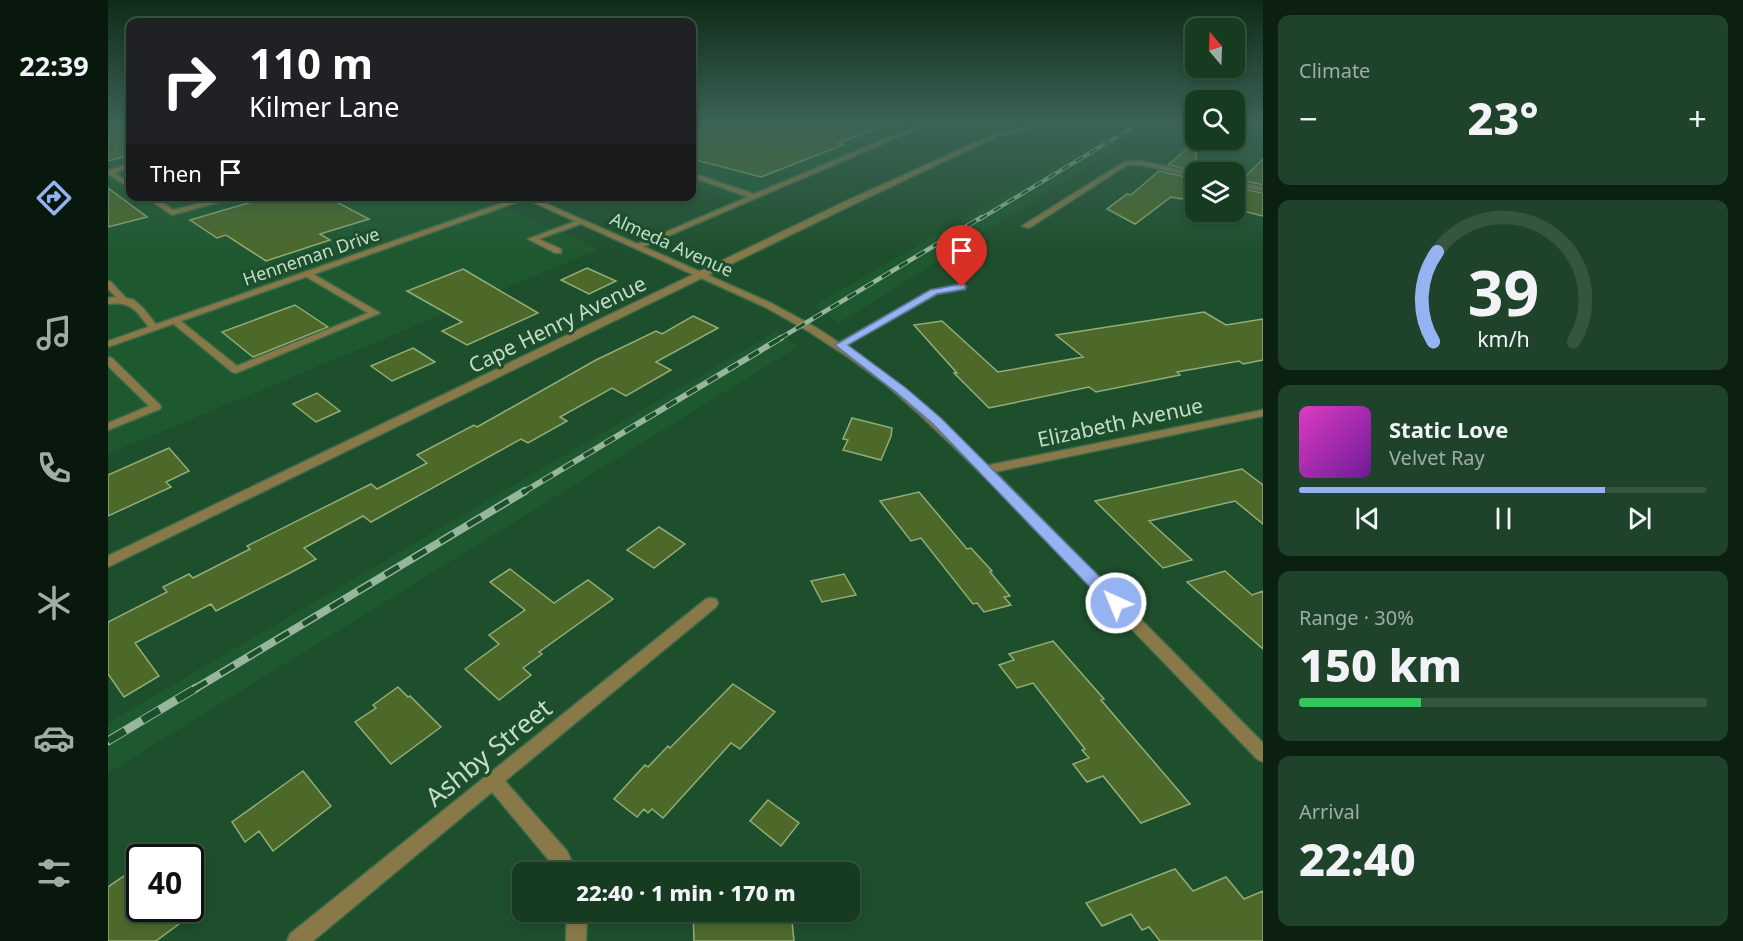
<!DOCTYPE html>
<html lang="en">
<head>
<meta charset="utf-8">
<style>
	:root { --surface:#163b21; --page:#1f422a; --text:#f1f3f6; --muted:#9eada5; --line:#35553f; --accent:#95b2f1 }
	body { margin:0; font-family:"Noto Sans",sans-serif; background:var(--page); color:var(--text); height:100vh; display:flex; flex-direction:column; font-size:22px; white-space:nowrap }
	* { box-sizing:border-box; margin:0 }
	p { font-size:20px; color:var(--muted) }
	.icon { flex:none; width:33px; height:33px; fill:none; stroke:currentColor; stroke-width:2; stroke-linecap:round; stroke-linejoin:round }
	.map { position:relative; flex:1; overflow:hidden }
	.sheet { display:flex; flex-direction:column; gap:15px; padding:15px; background:#0c2012; width:480px }
	.sheet>* { flex:none }
	.guide { position:absolute; left:18px; top:18px; width:570px; height:183px; border-radius:12px; box-shadow:0 3px 9px #0003,0 0 0 2px var(--line); background:#202124; color:#fff; overflow:hidden }
	.needle { width:39px; rotate:341deg }
	.fabs { position:absolute; left:1077px; top:18px; display:grid; gap:12px }
	.fabs a { display:grid; place-items:center; width:60px; height:60px; border-radius:12px; background:var(--surface); box-shadow:0 3px 9px #0003,0 0 0 2px var(--line); font-size:30px }
	.speed { position:absolute; left:18px; top:844px; display:flex; gap:12px; font-size:30px; font-weight:700; text-align:center }
	.speed>* { display:grid; place-content:center; width:78px; height:78px; border-radius:50%; background:var(--surface); box-shadow:0 3px 9px #0003,0 0 0 2px var(--line); line-height:1 }
	.speed .limit { border:3px solid #111; border-radius:9px; background:#fff; color:#111 }
	.pin { position:absolute; display:grid; place-items:center; width:51px; height:51px; color:#fff; margin:-62px -26px; border-radius:50% 50% 50% 0; rotate:-45deg; box-shadow:0 0 6px #0007 }
	.pin .icon { rotate:45deg }
	.me { position:absolute; width:66px; margin:-33px; rotate:316deg; stroke-linejoin:round; filter:drop-shadow(0 0 4px #0008) }
	.turn { display:flex; align-items:center; gap:21px; height:126px; padding:0 24px; font-size:27px }
	.turn .icon { width:78px; height:78px; stroke-width:2.5 }
	.turn b { display:block; font-size:42px; line-height:51px }
	.then { display:flex; align-items:center; height:57px; padding:0 24px; background:#0003; gap:12px; font-size:22px }
	.big { font-size:45px; font-weight:800; line-height:1.1 }
	.sheet .card { flex:1; display:flex; flex-direction:column; justify-content:center; gap:9px; min-width:0; padding:0 21px; border-radius:12px; background:var(--page) }
	.sheet .dial { align-items:center; gap:0 }
	.dial svg { height:156px; overflow:visible; fill:none; stroke:var(--line); stroke-width:7; stroke-linecap:round; text-anchor:middle }
	.dial text { fill:var(--text); stroke:none }
	.song { display:flex; align-items:center; gap:18px }
	.cover { width:72px; height:72px; border-radius:9px; background:linear-gradient(135deg,hsl(310 70% 55%),hsl(280 70% 35%)) }
	.played { height:6px; border-radius:3px; background:linear-gradient(90deg,var(--accent) 75%,var(--line) 75%) }
	.keys { display:flex; justify-content:space-around; direction:ltr }
	.heat { display:flex; justify-content:space-between; align-items:center; font-size:33px; direction:ltr }
	.charge { height:9px; border-radius:4px; background:linear-gradient(90deg,#34c759 30%,var(--line) 0) }
	.trip { position:absolute; left:404px; top:862px; width:348px; height:60px; border-radius:12px; background:var(--surface); box-shadow:0 3px 9px #0003,0 0 0 2px var(--line); font-weight:800; line-height:60px; text-align:center }
	main { display:flex; flex:1; min-height:0 }
	.tabs { display:flex; flex-direction:column; width:108px; justify-content:space-around; align-items:center; background:#09180d; color:var(--muted) }
	.tabs .icon { width:42px; height:42px }
	.tabs .active { color:var(--accent) }
	.tabs b { font-size:27px; color:var(--text) }
	.map>svg:first-child { display:block }
	.built { fill:#1e582f }
	.building { fill:#4c692a; stroke:#92ad78; stroke-width:1.5 }
	.lines { fill:none; stroke-linecap:round; stroke-linejoin:round }
	.service-casing { stroke:#3f6b4b; stroke-width:3 }
	.minor-casing { stroke:#3f6b4b; stroke-width:3 }
	.tertiary-casing { stroke:#3f6b4b; stroke-width:3 }
	.service { fill:#8a7948; fill-rule:evenodd }
	.minor { fill:#8a7948; fill-rule:evenodd }
	.tertiary { fill:#8a7948; fill-rule:evenodd }
	.rail-far4-casing { stroke:#96b69d; stroke-width:4 }
	.rail-far3-casing { stroke:#96b69d; stroke-width:4.5 }
	.rail-far2-casing { stroke:#96b69d; stroke-width:6 }
	.rail-far1-casing { stroke:#96b69d; stroke-width:8 }
	.rail-casing { stroke:#96b69d; stroke-width:9 }
	.rail-far4 { stroke:#1e4f2c; stroke-width:2; stroke-dasharray:8; stroke-linecap:butt }
	.rail-far3 { stroke:#1e4f2c; stroke-width:3; stroke-dasharray:10; stroke-linecap:butt }
	.rail-far2 { stroke:#1e4f2c; stroke-width:4; stroke-dasharray:12; stroke-linecap:butt }
	.rail-far1 { stroke:#1e4f2c; stroke-width:5; stroke-dasharray:16; stroke-linecap:butt }
	.rail { stroke:#1e4f2c; stroke-width:7; stroke-dasharray:20; stroke-linecap:butt }
	.route { fill:#95b2f1; stroke:#61749d; stroke-width:1.5 }
	.labels { text-anchor:middle; dominant-baseline:central; stroke-width:6; stroke-linejoin:round; paint-order:stroke }
	.far-street-label { font-size:18px; fill:#c3ddc7; stroke:#1e4f2c }
	.street-label { font-size:21px; fill:#c3ddc7; stroke:#1e4f2c }
	.near-street-label { font-size:26px; fill:#c3ddc7; stroke:#1e4f2c }
</style>
</head>
<body>
<main>
<nav class="tabs">
<b>22:39</b>
<svg class="icon active" aria-label="directions" viewBox="0 0 24 24"><path d="M12 3l9 9-9 9-9-9zM9 14v-3h6M13 9l2 2-2 2"/></svg>
<svg class="icon" aria-label="music" viewBox="0 0 24 24"><path d="M9 18V5l10-2v13"/><circle cx="6" cy="18" r="3"/><circle cx="16" cy="16" r="3"/></svg>
<svg class="icon" aria-label="phone" viewBox="0 0 24 24"><path d="M5 4h4l2 5-3 2q2 4 5 5l2-3 5 2v4C11 20 4 13 5 4z"/></svg>
<svg class="icon" aria-label="climate" viewBox="0 0 24 24"><path d="M12 3v18M4 7l16 10M4 17L20 7"/></svg>
<svg class="icon" aria-label="car" viewBox="0 0 24 24"><path d="M5 17H2v-5l4-1 3-4h7l3 4 3 1v5h-3M9 17h6M6 11h13"/><circle cx="7" cy="17" r="2"/><circle cx="17" cy="17" r="2"/></svg>
<svg class="icon" aria-label="filters" viewBox="0 0 24 24"><path d="M4 7h16M4 17h16"/><circle cx="9" cy="7" r="2"/><circle cx="15" cy="17" r="2"/></svg>
</nav>
<div class="map">
<svg width="1155" height="941" viewBox="0 0 1155 941">
	<rect width="100%" height="100%" fill="#1e4f2c"/>
	<path class="built" d="M 0,124 L 22,124 L 22,196 L 372,197 L 491,249 L 0,454 Z
		M 584,124 L 826,124 L 636,204 L 584,186 Z
		M 1018,124 L 1049,124 L 731,323 L 706,306 Z
		M 669,331 L 689,347 L 0,773 L 0,723 Z"/>
	<path class="building" d="M 0,124 L 22,124 L 22,155 L 0,161 Z
		M 584,124 L 690,124 L 706,129 L 718,124 L 774,126 L 731,143 L 735,145 L 653,177 L 584,159 Z
		M 1088,141 L 1088,171 L 1060,165 Z
		M 1155,159 L 1155,185 L 1134,180 Z
		M 1051,171 L 1088,179 L 1088,187 L 1074,199 L 1063,197 L 1027,224 L 999,209 L 1019,194 L 1023,195 Z
		M 1127,187 L 1155,193 L 1155,216 L 1126,209 Z
		M 0,188 L 39,217 L 0,227 Z
		M 164,196 L 217,196 L 261,219 L 212,234 L 222,240 L 158,261 L 118,235 L 109,238 L 82,220 Z
		M 479,268 L 508,281 L 481,294 L 453,280 Z
		M 355,269 L 430,313 L 359,345 L 334,331 L 354,322 L 299,291 Z
		M 187,305 L 220,327 L 145,357 L 114,332 Z
		M 1096,312 L 1118,325 L 1155,319 L 1155,360 L 1135,364 L 1131,361 L 1069,372 L 1072,375 L 988,392 L 981,387 L 881,408 L 846,373 L 849,373 L 806,325 L 834,321 L 890,372 L 975,357 L 948,335 Z
		M 585,316 L 610,328 L 548,362 L 563,370 L 518,396 L 504,388 L 452,417 L 459,421 L 420,443 L 413,439 L 263,522 L 255,516 L 196,548 L 208,559 L 180,574 L 108,611 L 103,604 L 27,643 L 51,676 L 16,697 L 0,674 L 0,622 L 59,592 L 55,587 L 81,574 L 85,578 L 142,549 L 139,546 L 263,484 L 269,489 L 319,463 L 309,455 L 366,425 L 369,427 L 488,360 L 548,331 L 554,334 Z
		M 305,348 L 327,362 L 284,381 L 263,366 Z
		M 209,393 L 232,411 L 208,422 L 185,404 Z
		M 744,418 L 784,428 L 783,436 L 773,460 L 735,450 L 740,440 L 735,439 Z
		M 61,448 L 81,471 L 58,482 L 63,487 L 0,516 L 0,475 Z
		M 1134,469 L 1155,485 L 1155,524 L 1127,501 L 1041,521 L 1084,560 L 1055,568 L 987,501 Z
		M 811,492 L 859,549 L 863,548 L 884,571 L 882,572 L 902,596 L 896,597 L 903,605 L 876,612 L 869,603 L 865,604 L 813,538 L 803,541 L 772,501 Z
		M 551,527 L 577,544 L 546,568 L 519,550 Z
		M 402,569 L 446,603 L 480,580 L 505,599 L 431,652 L 434,654 L 415,668 L 423,675 L 391,700 L 357,669 L 391,644 L 381,635 L 417,610 L 382,582 Z
		M 1117,571 L 1144,595 L 1155,591 L 1155,649 L 1079,582 Z
		M 736,574 L 748,595 L 714,602 L 703,581 Z
		M 945,641 L 996,699 L 993,700 L 1082,804 L 1033,823 L 995,776 L 979,782 L 965,764 L 981,758 L 974,750 L 977,749 L 925,683 L 909,688 L 891,665 L 906,660 L 901,654 Z
		M 625,684 L 667,712 L 632,749 L 623,743 L 555,818 L 544,809 L 540,813 L 536,809 L 529,817 L 506,799 L 537,765 L 540,767 L 560,746 L 562,748 Z
		M 290,687 L 300,697 L 302,696 L 333,727 L 283,764 L 247,722 L 268,708 L 265,705 Z
		M 195,771 L 223,806 L 165,851 L 151,831 L 137,842 L 124,822 Z
		M 660,800 L 691,823 L 673,846 L 642,821 Z
		M 32,865 L 32,909 L 91,909 L 48,941 L 0,941 L 0,887 Z
		M 1067,869 L 1085,891 L 1118,877 L 1136,899 L 1155,891 L 1155,941 L 1052,941 L 1041,927 L 1034,930 L 1023,914 L 994,926 L 978,903 Z
		M 585,912 L 683,912 L 686,941 L 586,941 Z"/>
	<g class="lines">
		<defs>
			<path id="service" d="M 812,124 L 821,124 L 532,248 L 525,246 L 640,197 L 584,177 L 584,173 L 646,194 Z
				M 22,164 L 22,168 L 7,173 L 22,183 L 22,188 L 0,174 L 0,170 Z
				M 36,196 L 45,196 L 65,210 L 120,196 L 133,196 L 64,215 Z
				M 471,220 L 478,222 L 431,239 L 453,249 L 453,253 L 447,253 L 420,239 Z
				M 200,271 L 272,313 L 128,373 L 124,372 L 62,321 L 67,318 L 70,319 L 129,366 L 260,313 L 197,276 L 197,272 Z
				M 0,281 L 3,282 L 18,298 L 26,300 L 35,308 L 51,328 L 49,330 L 43,330 C 29,312 25,301 0,304 L 0,298 L 8,297 L 0,289 Z
				M 0,357 L 4,358 L 52,405 L 53,407 L 52,409 L 0,430 L 0,423 L 41,406 L 0,366 Z"/>
			<path id="minor" d="M 918,127 L 920,130 L 890,136 L 742,206 L 0,567 L 0,556 L 736,202 L 886,134 Z
				M 1033,161 L 1088,173 L 1088,177 L 1033,165 L 1019,165 L 921,228 L 914,226 L 1016,162 Z
				M 1126,181 L 1155,187 L 1155,191 L 1126,185 Z
				M 414,196 L 421,198 L 0,347 L 0,341 Z
				M 854,284 L 858,287 L 857,289 L 829,294 L 735,347 L 729,347 L 727,345 L 823,290 Z
				M 1155,410 L 1155,416 L 877,474 L 871,470 L 877,466 Z
				M 603,598 L 608,599 L 610,603 L 608,607 L 397,781 L 459,851 L 469,873 L 449,873 L 445,865 L 384,792 L 205,941 L 179,941 L 182,934 L 598,599 Z
				M 459,912 L 479,912 L 478,941 L 458,941 Z"/>
			<path id="tertiary" d="M 411,196 L 421,196 L 663,303 L 707,327 L 747,353 L 784,380 L 819,409 L 886,471 L 1155,743 L 1155,762 L 1149,759 L 877,477 L 811,414 L 777,384 L 740,357 L 700,331 L 657,307 Z"/>
		</defs>
		<use href="#service" class="service-casing"/>
		<use href="#minor" class="minor-casing"/>
		<use href="#tertiary" class="tertiary-casing"/>
		<use href="#service" class="service"/>
		<use href="#minor" class="minor"/>
		<use href="#tertiary" class="tertiary"/>
		<defs>
			<path id="rail-far4" d="M 872,219 L 1030,124"/>
			<path id="rail-far3" d="M 671,339 L 874,217"/>
			<path id="rail-far2" d="M 414,493 L 673,338"/>
			<path id="rail-far1" d="M 85,690 L 417,491"/>
			<path id="rail" d="M 0,741 L 88,688"/>
		</defs>
		<use href="#rail-far4" class="rail-far4-casing"/>
		<use href="#rail-far3" class="rail-far3-casing"/>
		<use href="#rail-far2" class="rail-far2-casing"/>
		<use href="#rail-far1" class="rail-far1-casing"/>
		<use href="#rail" class="rail-casing"/>
		<use href="#rail-far4" class="rail-far4"/>
		<use href="#rail-far3" class="rail-far3"/>
		<use href="#rail-far2" class="rail-far2"/>
		<use href="#rail-far1" class="rail-far1"/>
		<use href="#rail" class="rail"/>
	</g>
	<linearGradient id="sky" x2="0" y2="1"><stop stop-color="#102b18"/><stop offset="0.48" stop-color="#3b6356"/><stop offset="1" stop-color="#3b6356" stop-opacity="0"/></linearGradient>
	<rect width="1155" height="256" fill="url(#sky)"/>
	<path class="route" d="M 854,284 L 857,285 L 857,289 L 829,294 L 740,345 L 798,388 L 833,418 L 1014,599 L 1016,603 L 1014,608 L 1002,608 L 824,423 L 789,393 L 727,345 L 822,290 Z"/>
	<g class="labels">
		<g class="far-street-label">
			<text transform="translate(564 244) rotate(24)">Almeda Avenue</text>
			<text transform="translate(203 256) rotate(-19)">Henneman Drive</text>
		</g>
		<g class="street-label">
			<text transform="translate(449 324) rotate(-26)">Cape Henry Avenue</text>
			<text transform="translate(1012 422) rotate(-12)">Elizabeth Avenue</text>
		</g>
		<g class="near-street-label">
			<text transform="translate(380 752) rotate(-39)">Ashby Street</text>
		</g>
	</g>
</svg>
<div class="fabs">
<a><svg class="needle" viewBox="-14 -14 28 28"><path d="M0-13l5 13h-10z" fill="#e53935"/><path d="M0 13l5-13h-10z" fill="#9eada5"/></svg></a>
<a><svg class="icon" aria-label="search" viewBox="0 0 24 24"><circle cx="10" cy="10" r="6"/><path d="M15 15l6 6"/></svg></a>
<a><svg class="icon" aria-label="layers" viewBox="0 0 24 24"><path d="M12 4l9 5-9 5-9-5zM3 14l9 5 9-5"/></svg></a>
</div>
<div class="speed"><div class="limit">40</div></div>
<div class="pin" style="left:854px;top:287px;background:#d93025"><svg class="icon" aria-label="arrive" viewBox="0 0 24 24"><path d="M6 21V4h12l-3 4 3 4H6"/></svg></div>
<svg class="me" style="left:1008px;top:603px" viewBox="-20 -20 40 40"><circle r="17" fill="#95b2f1" stroke="#fff" stroke-width="3"/><path d="M0-11L8 9 0 5-8 9z" fill="#fff"/></svg>
<div class="trip">22:40 · 1 min · 170 m</div>
<div class="guide">
<div class="turn"><svg class="icon" aria-label="right" viewBox="0 0 24 24"><path d="M7 20v-9h11M14 6l5 5-5 5"/></svg><div><b>110 m</b>Kilmer Lane</div></div>
<div class="then">Then<svg class="icon" aria-label="arrive" viewBox="0 0 24 24"><path d="M6 21V4h12l-3 4 3 4H6"/></svg></div>
</div>
</div>
<section class="sheet">
<div class="card"><p>Climate</p>
<div class="heat"><a>−</a><b class="big">23°</b><a>+</a></div>
</div>
<div class="card dial"><svg viewBox="0 0 100 80">
<path d="M14 69A42 42 0 1 1 86 69"/>
<path d="M14 69A42 42 0 0 1 16 23" stroke="#95b2f1"/>
<text x="50" y="56" font-size="32" font-weight="700">39</text>
<text x="50" y="72" font-size="11">km/h</text>
</svg></div>
<div class="card">
<div class="song"><i class="cover"></i><div><b>Static Love</b><p>Velvet Ray</p></div></div>
<div class="played"></div>
<div class="keys"><svg class="icon" aria-label="previous" viewBox="0 0 24 24"><path d="M18 5L8 12l10 7zM5 5v14"/></svg><svg class="icon" aria-label="pause" viewBox="0 0 24 24"><path d="M8 5v14M16 5v14"/></svg><svg class="icon" aria-label="next" viewBox="0 0 24 24"><path d="M6 5l10 7-10 7zM19 5v14"/></svg></div>
</div>
<div class="card"><p>Range · 30%</p><b class="big">150 km</b><div class="charge"></div></div>
<div class="card"><p>Arrival</p><b class="big">22:40</b></div>
</section>
</main>
</body>
</html>
